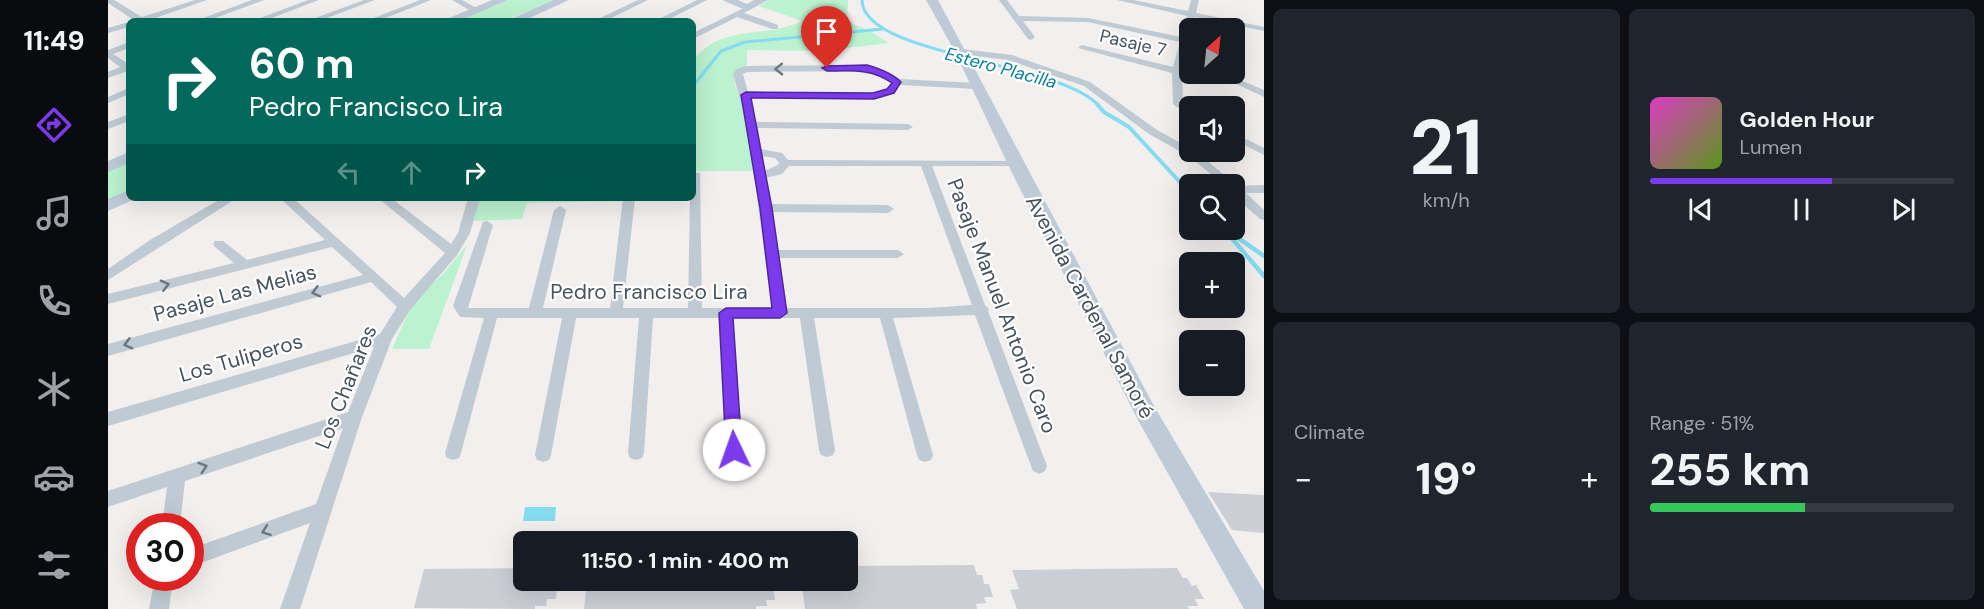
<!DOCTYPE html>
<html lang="en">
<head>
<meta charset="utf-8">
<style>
	:root { --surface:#171b24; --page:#20242c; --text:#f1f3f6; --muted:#9ea1a6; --line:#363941; --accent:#7c3aed }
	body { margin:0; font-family:"DM Sans",sans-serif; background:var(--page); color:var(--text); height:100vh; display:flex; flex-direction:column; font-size:22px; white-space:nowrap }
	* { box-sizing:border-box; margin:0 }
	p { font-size:20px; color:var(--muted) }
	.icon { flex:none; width:33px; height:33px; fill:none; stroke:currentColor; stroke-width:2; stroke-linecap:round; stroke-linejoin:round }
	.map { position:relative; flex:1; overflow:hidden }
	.details { display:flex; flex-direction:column; gap:9px; padding:9px; background:#0d0f14; width:720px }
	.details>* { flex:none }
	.hud { position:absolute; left:18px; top:18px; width:570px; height:183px; border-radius:9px; box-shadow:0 6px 24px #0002; background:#00695c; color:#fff; overflow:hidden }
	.needle { width:39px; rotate:27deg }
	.fabs { position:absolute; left:1071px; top:18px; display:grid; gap:12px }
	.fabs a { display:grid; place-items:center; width:66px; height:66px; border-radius:9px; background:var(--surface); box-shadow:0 6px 24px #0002; font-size:30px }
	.speed { position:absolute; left:18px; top:513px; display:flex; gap:12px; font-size:30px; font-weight:700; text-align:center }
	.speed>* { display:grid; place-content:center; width:78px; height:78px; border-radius:50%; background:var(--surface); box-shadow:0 6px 24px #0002; line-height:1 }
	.speed .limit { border:9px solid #d22; background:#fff; color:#111 }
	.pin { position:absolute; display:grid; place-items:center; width:51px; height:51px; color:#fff; margin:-62px -26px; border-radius:50% 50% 50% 0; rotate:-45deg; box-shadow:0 0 6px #0007 }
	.pin .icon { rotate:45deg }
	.me { position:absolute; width:66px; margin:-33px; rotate:357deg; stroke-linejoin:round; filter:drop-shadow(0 0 4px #0008) }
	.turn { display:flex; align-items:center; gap:21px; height:126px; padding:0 24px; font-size:27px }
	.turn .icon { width:78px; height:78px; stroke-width:2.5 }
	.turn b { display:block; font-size:42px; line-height:51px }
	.lanes { display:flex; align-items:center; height:57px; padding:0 24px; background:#0003; justify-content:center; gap:30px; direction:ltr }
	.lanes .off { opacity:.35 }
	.big { font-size:45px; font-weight:700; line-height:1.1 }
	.details .card { flex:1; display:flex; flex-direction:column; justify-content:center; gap:9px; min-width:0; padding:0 21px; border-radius:9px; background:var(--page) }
	.details .dial { align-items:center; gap:0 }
	.dial b { font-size:78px; line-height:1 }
	.song { display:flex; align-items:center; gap:18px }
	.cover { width:72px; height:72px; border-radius:9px; background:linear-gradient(135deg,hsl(310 70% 55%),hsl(90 70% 35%)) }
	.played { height:6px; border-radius:3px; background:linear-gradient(90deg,var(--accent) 60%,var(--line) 60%) }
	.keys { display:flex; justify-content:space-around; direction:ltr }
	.heat { display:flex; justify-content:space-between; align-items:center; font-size:33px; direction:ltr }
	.charge { height:9px; border-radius:4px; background:linear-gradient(90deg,#34c759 51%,var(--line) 0) }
	.details .tiles { flex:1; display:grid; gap:9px; grid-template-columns:repeat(2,1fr) }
	.trip { position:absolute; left:405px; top:531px; width:345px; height:60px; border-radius:9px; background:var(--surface); box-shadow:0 6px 24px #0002; font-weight:700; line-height:60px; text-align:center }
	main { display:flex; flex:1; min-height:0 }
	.dock { display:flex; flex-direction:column; width:108px; justify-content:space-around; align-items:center; background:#090b0e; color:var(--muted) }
	.dock .icon { width:42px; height:42px }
	.dock .on { color:var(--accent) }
	.dock b { font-size:27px; color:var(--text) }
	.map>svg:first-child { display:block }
	.green { fill:#bbf2cf }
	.water { fill:#85dcf1 }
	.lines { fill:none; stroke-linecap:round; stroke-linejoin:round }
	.stream-far2 { stroke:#85dcf1; stroke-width:3 }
	.stream-far1 { stroke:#85dcf1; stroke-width:4 }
	.stream { stroke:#85dcf1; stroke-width:4.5 }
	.building { fill:#cbced4 }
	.street { fill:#bfcad2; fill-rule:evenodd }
	.secondary { fill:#becbd7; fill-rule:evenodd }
	.oneway { stroke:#6a7781 }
	.route { fill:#7c3aed; stroke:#51269a; stroke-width:1.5 }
	.labels { text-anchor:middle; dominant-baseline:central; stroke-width:4.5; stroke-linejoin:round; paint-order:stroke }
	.far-street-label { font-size:18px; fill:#46535e; stroke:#fff }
	.far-water-label { font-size:18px; font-style:italic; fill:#057e9b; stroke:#fff }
	.street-label { font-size:21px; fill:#46535e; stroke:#fff }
</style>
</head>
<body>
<main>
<nav class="dock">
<b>11:49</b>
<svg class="icon on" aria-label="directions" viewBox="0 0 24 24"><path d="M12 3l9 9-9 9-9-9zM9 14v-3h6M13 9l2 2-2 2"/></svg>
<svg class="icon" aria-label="music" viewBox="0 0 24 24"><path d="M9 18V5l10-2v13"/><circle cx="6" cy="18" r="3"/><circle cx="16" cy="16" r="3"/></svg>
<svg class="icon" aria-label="phone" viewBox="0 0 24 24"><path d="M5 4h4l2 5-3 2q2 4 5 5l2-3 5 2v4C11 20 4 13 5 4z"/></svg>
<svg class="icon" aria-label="climate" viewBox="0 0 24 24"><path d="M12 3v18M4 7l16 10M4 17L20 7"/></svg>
<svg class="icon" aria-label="car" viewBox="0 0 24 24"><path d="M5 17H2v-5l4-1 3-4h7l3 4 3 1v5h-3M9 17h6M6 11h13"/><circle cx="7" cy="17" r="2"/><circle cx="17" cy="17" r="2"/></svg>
<svg class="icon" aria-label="filters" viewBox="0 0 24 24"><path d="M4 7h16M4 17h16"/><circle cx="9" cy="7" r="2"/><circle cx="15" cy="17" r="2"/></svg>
</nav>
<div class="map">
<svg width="1156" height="609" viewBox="0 0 1156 609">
	<rect width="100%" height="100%" fill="#f2efef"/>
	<path class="green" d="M 401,0 L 447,0 L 395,21 L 347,21 Z
		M 662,0 L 740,0 L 739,21 L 765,33 L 780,43 L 714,51 L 639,50 L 639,65 L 626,75 L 626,81 L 640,125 L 645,171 L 585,171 L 585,61 C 612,23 659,39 694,21 L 651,6 Z
		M 21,161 L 21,191 L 0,201 L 0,170 Z
		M 369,198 L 514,198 L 514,201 L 419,203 L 414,219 L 362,221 Z
		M 359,245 L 321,349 L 284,349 L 305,302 L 335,274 Z"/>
	<path class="water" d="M 417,507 L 448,507 L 447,521 L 415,521 Z"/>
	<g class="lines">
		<path class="stream-far2" d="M 754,0 C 754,56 952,62 990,105
			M 585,86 L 613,51 L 637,42 L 775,29"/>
		<path class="stream-far1" d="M 989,104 L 996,112 L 1021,127 L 1082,193
			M 1116,230 L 1122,237
			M 1121,232 L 1128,237"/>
		<path class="stream" d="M 1121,235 L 1156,276
			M 1126,235 L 1156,256"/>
	</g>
	<path class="building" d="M 1100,492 L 1156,495 L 1156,533 L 1124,530 Z
		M 866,565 L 869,575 L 874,575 L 876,584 L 881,584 L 885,597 L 876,597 L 878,603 L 868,604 L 869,609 L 697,609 L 694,587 L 703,587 L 702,580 L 740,580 L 740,566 Z
		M 416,568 L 416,580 L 445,580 L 445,586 L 449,586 L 448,599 L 439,599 L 438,606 L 427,606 L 427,609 L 306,608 L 316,569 Z
		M 1069,568 L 1075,578 L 1079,578 L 1084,586 L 1088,585 L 1096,599 L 1087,599 L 1090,606 L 1079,606 L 1081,609 L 909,609 L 902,590 L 911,589 L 904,570 Z
		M 487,580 L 660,580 L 661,586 L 665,586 L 667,600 L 658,600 L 659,606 L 648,606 L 648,609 L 476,609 L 478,590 L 486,590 Z"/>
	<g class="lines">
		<path class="street" d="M 0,0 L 6,0 L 34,17 L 87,0 L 99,0 L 39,21 L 27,21 L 0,3 Z
			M 144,0 L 156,0 L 99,21 L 87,21 Z
			M 200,0 L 211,0 L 156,21 L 144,21 Z
			M 256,0 L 267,0 L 211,21 L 199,21 Z
			M 312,0 L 323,0 L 270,21 L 258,21 Z
			M 344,0 L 354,0 L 372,10 L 365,12 Z
			M 530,0 L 540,0 L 497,21 L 486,21 Z
			M 589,0 L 599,0 L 557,21 L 547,21 Z
			M 891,0 L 899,0 L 911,16 L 980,18 L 1073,37 L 1079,16 L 1009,0 L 1025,0 L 1080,11 L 1083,0 L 1091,0 L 1088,13 L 1156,27 L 1156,31 L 1087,17 L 1084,28 L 1082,28 L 1082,38 L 1074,71 L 1075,103 L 1082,108 L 1082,116 L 1065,104 L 1064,73 L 970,48 L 974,45 L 1065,67 L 1072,42 L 980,22 L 915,21 L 927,37 L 923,40 L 920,39 Z
			M 640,6 L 644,8 L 636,13 L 670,25 L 670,29 L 664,29 L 629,17 L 585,39 L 585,33 Z
			M 21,22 L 21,27 L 0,33 L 0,28 Z
			M 21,42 L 21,48 L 5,54 L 21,64 L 21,73 L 17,72 L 0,78 L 0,72 L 12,67 L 0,58 L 0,50 Z
			M 853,49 L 904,55 L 982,82 L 1049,130 L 1082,148 L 1082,152 L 1090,153 L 1127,184 L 1115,184 L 1082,157 L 1041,134 L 976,86 L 900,60 L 850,54 L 849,52 Z
			M 759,65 L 781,73 L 791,79 L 869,83 L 874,86 L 869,89 L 792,85 L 785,93 L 766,99 L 641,98 L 648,122 L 800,124 L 805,127 L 800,130 L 650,128 L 653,149 L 674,153 L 680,160 L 911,161 L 912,163 L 907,166 L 824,166 L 877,305 L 881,309 L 880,311 L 939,466 L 937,471 L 931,474 L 925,471 L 923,466 L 867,315 L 785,318 L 825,455 L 823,460 L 817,462 L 811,460 L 809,455 L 772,318 L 706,318 L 727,450 L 725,455 L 719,457 L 713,455 L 711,450 L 692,318 L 625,318 L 634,450 L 632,455 L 626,457 L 620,455 L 618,450 L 611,318 L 545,318 L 536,453 L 534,458 L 528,460 L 522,458 L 520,453 L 531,318 L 468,318 L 443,455 L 441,460 L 435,462 L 429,460 L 427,455 L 454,318 L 389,318 L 353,453 L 351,458 L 345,460 L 339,458 L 337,453 L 376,318 L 352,317 L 345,306 L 375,222 L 379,221 L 385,225 L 360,308 L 421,308 L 446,210 L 452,206 L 458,210 L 435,308 L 502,308 L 515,198 L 527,198 L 515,308 L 580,308 L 582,198 L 585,198 L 585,172 L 592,173 L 594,308 L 664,308 L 639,125 L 625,74 L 629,69 L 638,66 ZM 758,71 L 784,83 L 779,89 L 765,93 L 640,92 L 635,74 L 639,72 ZM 654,156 L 667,158 L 671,163 L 670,165 L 656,171 ZM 681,166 L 813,166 L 864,305 L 820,308 L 678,308 L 670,258 L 790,258 L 796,254 L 790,250 L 669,250 L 663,212 L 780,213 L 786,209 L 780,205 L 662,204 L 657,178 L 674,174 Z
			M 1107,74 L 1118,74 L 1156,90 L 1156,97 Z
			M 21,88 L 21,94 L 0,103 L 0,97 Z
			M 21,114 L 21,121 L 0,129 L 0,122 Z
			M 1126,133 L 1156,148 L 1156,155 L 1126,140 Z
			M 1156,185 L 1156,193 L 1138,193 L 1156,210 L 1156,220 L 1152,219 L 1126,196 L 1126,186 Z
			M 114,198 L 129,198 L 0,280 L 0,269 L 42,240 Z
			M 172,198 L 185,198 L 296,298 L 337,253 L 270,198 L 283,198 L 343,244 L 350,233 L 360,198 L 372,198 L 362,233 L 349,255 L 302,310 L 284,339 L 254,417 L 192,609 L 172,609 L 202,523 L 82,567 L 82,549 L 208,504 L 235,428 L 77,481 L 72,526 L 54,526 L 59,487 L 0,507 L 0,491 L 240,412 L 266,347 L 0,426 L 0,412 L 272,334 L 289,307 L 263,282 L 0,356 L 0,344 L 255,275 L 224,247 L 0,304 L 0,294 L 126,263 L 107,247 L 105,244 L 107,241 L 115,241 L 139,260 L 217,240 Z
			M 47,578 L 65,578 L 61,609 L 41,609 Z"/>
		<path class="secondary" d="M 384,0 L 400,0 L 351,21 L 334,21 Z
			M 445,0 L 461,0 L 415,21 L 399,21 Z
			M 614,0 L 630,0 L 639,4 L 646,0 L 660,0 L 640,11 Z
			M 818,0 L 830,0 L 1046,406 L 1156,591 L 1156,609 L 1136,609 L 1030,420 L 903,171 L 847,52 Z
			M 21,152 L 21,163 L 0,172 L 0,161 Z
			M 21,190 L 21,198 L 27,199 L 0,211 L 0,199 Z"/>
	</g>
	<defs><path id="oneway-chevron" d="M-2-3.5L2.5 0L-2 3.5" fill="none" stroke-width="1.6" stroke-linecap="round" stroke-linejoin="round" transform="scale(1.5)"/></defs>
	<g class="oneway">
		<use href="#oneway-chevron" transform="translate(671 69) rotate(179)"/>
		<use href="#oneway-chevron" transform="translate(57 285) rotate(-14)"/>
		<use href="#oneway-chevron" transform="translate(208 292) rotate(165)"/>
		<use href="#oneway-chevron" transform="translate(20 344) rotate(165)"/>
		<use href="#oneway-chevron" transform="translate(95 467) rotate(-18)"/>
		<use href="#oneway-chevron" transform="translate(158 531) rotate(160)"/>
	</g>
	<path class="route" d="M 759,65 C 772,69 784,73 793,82 L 786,93 L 766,99 L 643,98 L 664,208 L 679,313 L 672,318 L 625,318 L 634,450 L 632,455 L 626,458 L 620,455 L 618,450 L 611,313 L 618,308 L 664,308 L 652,208 L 633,95 L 638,92 L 765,93 L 779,89 L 784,83 C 763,68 742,71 719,71 L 714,68 L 719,66 Z"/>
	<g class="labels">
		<g class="far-street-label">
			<text transform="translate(1025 43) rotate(13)">Pasaje 7</text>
		</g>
		<g class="far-water-label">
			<text transform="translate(893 68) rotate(15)">Estero Placilla</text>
		</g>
		<g class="street-label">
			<text x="541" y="292">Pedro Francisco Lira</text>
			<text transform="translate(127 293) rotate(-15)">Pasaje Las Melias</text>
			<text transform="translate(894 306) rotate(69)">Pasaje Manuel Antonio Caro</text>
			<text transform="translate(982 307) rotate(62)">Avenida Cardenal Samoré</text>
			<text transform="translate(133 358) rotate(-16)">Los Tuliperos</text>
			<text transform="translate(238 387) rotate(-68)">Los Chañares</text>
		</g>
	</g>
</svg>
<div class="fabs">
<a><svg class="needle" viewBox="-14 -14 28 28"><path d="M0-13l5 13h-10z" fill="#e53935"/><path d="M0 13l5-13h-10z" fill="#9ea1a6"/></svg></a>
<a><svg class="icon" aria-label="sound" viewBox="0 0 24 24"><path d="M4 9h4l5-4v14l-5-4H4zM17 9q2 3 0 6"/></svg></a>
<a><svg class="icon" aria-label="search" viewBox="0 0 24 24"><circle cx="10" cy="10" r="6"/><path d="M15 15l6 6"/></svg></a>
<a>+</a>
<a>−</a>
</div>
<div class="speed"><div class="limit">30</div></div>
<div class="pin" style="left:719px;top:68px;background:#d93025"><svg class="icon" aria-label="arrive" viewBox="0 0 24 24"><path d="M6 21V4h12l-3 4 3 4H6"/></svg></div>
<svg class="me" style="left:626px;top:450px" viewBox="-20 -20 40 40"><circle r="19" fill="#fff"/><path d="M0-13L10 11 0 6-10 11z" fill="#7c3aed"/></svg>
<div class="trip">11:50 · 1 min · 400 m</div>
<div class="hud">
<div class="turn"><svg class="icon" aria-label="right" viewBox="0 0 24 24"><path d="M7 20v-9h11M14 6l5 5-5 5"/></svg><div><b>60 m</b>Pedro Francisco Lira</div></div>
<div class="lanes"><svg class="icon off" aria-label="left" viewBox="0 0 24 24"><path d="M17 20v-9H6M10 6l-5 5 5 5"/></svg><svg class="icon off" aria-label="ahead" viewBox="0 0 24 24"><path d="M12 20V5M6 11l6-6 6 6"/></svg><svg class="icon" aria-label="right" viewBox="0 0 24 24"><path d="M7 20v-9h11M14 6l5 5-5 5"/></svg></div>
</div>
</div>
<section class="details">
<div class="tiles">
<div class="card dial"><b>21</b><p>km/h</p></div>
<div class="card">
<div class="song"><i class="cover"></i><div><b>Golden Hour</b><p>Lumen</p></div></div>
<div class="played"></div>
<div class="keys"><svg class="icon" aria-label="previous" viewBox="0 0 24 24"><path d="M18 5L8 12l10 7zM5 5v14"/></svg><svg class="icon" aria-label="pause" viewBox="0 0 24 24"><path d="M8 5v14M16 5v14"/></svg><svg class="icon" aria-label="next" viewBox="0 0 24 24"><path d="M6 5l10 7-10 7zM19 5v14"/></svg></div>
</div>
<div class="card"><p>Climate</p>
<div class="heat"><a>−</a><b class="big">19°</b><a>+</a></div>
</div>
<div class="card"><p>Range · 51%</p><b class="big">255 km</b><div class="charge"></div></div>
</div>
</section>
</main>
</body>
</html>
